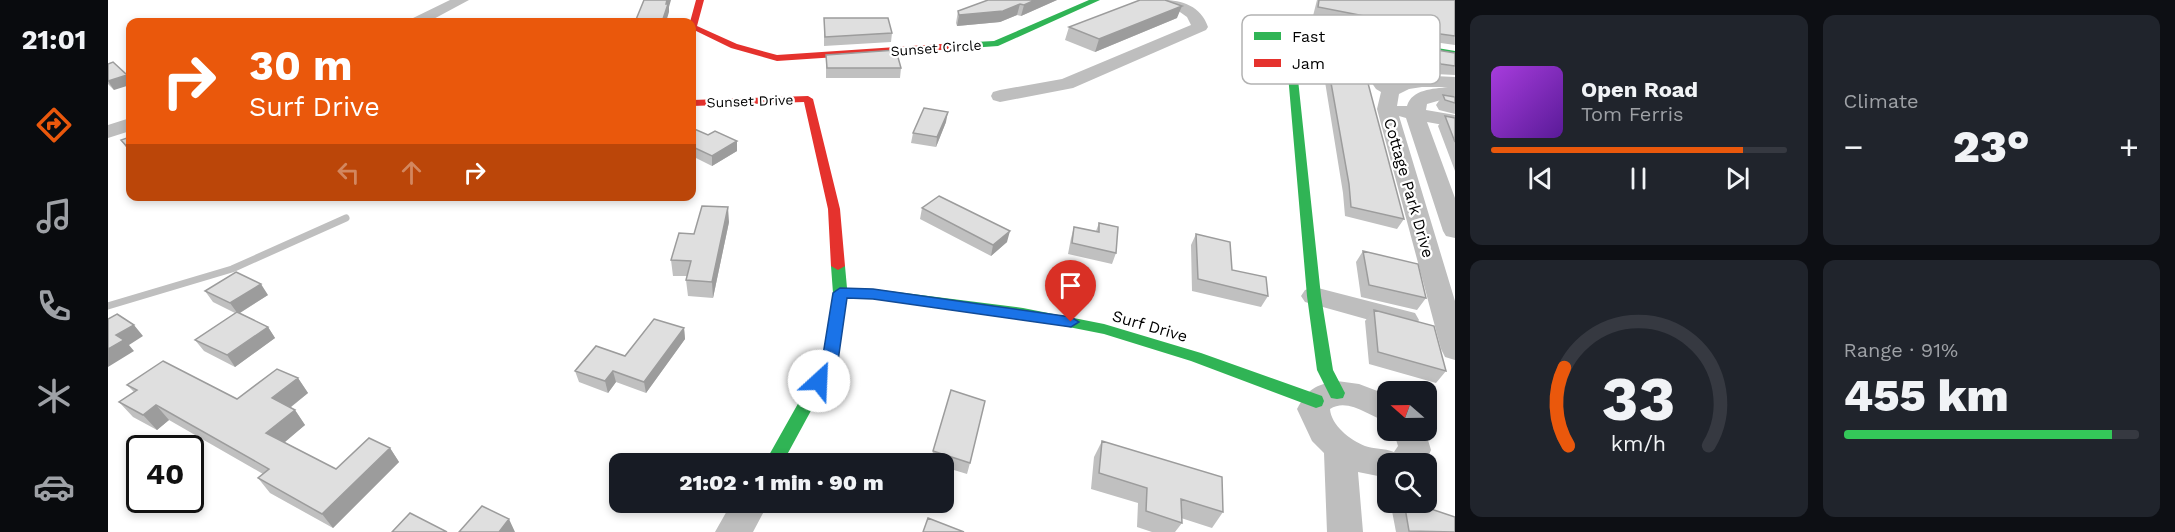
<!DOCTYPE html>
<html lang="en">
<head>
<meta charset="utf-8">
<style>
	:root { --surface:#171b24; --page:#20242c; --text:#f1f3f6; --muted:#9ea1a6; --line:#363941; --accent:#ea580c }
	body { margin:0; font-family:"Work Sans",sans-serif; background:var(--page); color:var(--text); height:100vh; display:flex; flex-direction:column; font-size:22px; white-space:nowrap }
	* { box-sizing:border-box; margin:0 }
	p { font-size:20px; color:var(--muted) }
	.icon { flex:none; width:33px; height:33px; fill:none; stroke:currentColor; stroke-width:2; stroke-linecap:round; stroke-linejoin:round }
	.map { position:relative; flex:1; overflow:hidden }
	.details { display:flex; flex-direction:column; gap:15px; padding:15px; background:#0d0f14; width:720px }
	.details>* { flex:none }
	.banner { position:absolute; left:18px; top:18px; width:570px; height:183px; border-radius:12px; box-shadow:0 3px 9px #0003; background:#ea580c; color:#fff; overflow:hidden }
	.needle { width:39px; rotate:290deg }
	.tools { position:absolute; left:1269px; top:381px; display:grid; gap:12px }
	.tools a { display:grid; place-items:center; width:60px; height:60px; border-radius:12px; background:var(--surface); box-shadow:0 3px 9px #0003; font-size:30px }
	.speed { position:absolute; left:18px; top:435px; display:flex; gap:12px; font-size:30px; font-weight:700; text-align:center }
	.speed>* { display:grid; place-content:center; width:78px; height:78px; border-radius:50%; background:var(--surface); box-shadow:0 3px 9px #0003; line-height:1 }
	.speed .limit { border:3px solid #111; border-radius:9px; background:#fff; color:#111 }
	.pin { position:absolute; display:grid; place-items:center; width:51px; height:51px; color:#fff; margin:-62px -26px; border-radius:50% 50% 50% 0; rotate:-45deg; box-shadow:0 0 6px #0007 }
	.pin .icon { rotate:45deg }
	.me { position:absolute; width:66px; margin:-33px; rotate:25deg; stroke-linejoin:round; filter:drop-shadow(0 0 4px #0008) }
	.turn { display:flex; align-items:center; gap:21px; height:126px; padding:0 24px; font-size:27px }
	.turn .icon { width:78px; height:78px; stroke-width:2.5 }
	.turn b { display:block; font-size:42px; line-height:51px }
	.lanes { display:flex; align-items:center; height:57px; padding:0 24px; background:#0003; justify-content:center; gap:30px; direction:ltr }
	.lanes .off { opacity:.35 }
	.big { font-size:45px; font-weight:800; line-height:1.1 }
	.details .widget { flex:1; display:flex; flex-direction:column; justify-content:center; gap:9px; min-width:0; padding:0 21px; border-radius:12px; background:var(--page) }
	.details .dial { align-items:center; gap:0 }
	.dial svg { height:156px; overflow:visible; fill:none; stroke:var(--line); stroke-width:7; stroke-linecap:round; text-anchor:middle }
	.dial text { fill:var(--text); stroke:none }
	.song { display:flex; align-items:center; gap:18px }
	.cover { width:72px; height:72px; border-radius:9px; background:linear-gradient(135deg,hsl(280 70% 55%),hsl(270 70% 35%)) }
	.played { height:6px; border-radius:3px; background:linear-gradient(90deg,var(--accent) 85%,var(--line) 85%) }
	.keys { display:flex; justify-content:space-around; direction:ltr }
	.heat { display:flex; justify-content:space-between; align-items:center; font-size:33px; direction:ltr }
	.charge { height:9px; border-radius:4px; background:linear-gradient(90deg,#34c759 91%,var(--line) 0) }
	.details .tiles { flex:1; display:grid; gap:15px; grid-template-columns:repeat(2,1fr) }
	.trip { position:absolute; left:501px; top:453px; width:345px; height:60px; border-radius:12px; background:var(--surface); box-shadow:0 3px 9px #0003; font-weight:800; line-height:60px; text-align:center }
	main { display:flex; flex:1; min-height:0 }
	.dock { display:flex; flex-direction:column; width:108px; justify-content:space-around; align-items:center; background:#090b0e; color:var(--muted) }
	.dock .icon { width:42px; height:42px }
	.dock .active { color:var(--accent) }
	.dock b { font-size:27px; color:var(--text) }
	.map>svg:first-child { display:block }
	.lines { fill:none; stroke-linecap:round; stroke-linejoin:round }
	.stream { stroke:#bfbfbf; stroke-width:7 }
	.street { fill:#bebebe; fill-rule:evenodd }
	.fast { fill:#30b455; fill-rule:evenodd }
	.jam { fill:#e5322d; fill-rule:evenodd }
	.wall { fill:#c0c0c0 }
	.shaded-wall { fill:#9c9c9c }
	.building { fill:#dfdfdf; stroke:#9c9c9c; stroke-width:1.5 }
	.route { fill:#1a73e8; stroke:#114b97; stroke-width:1.5 }
	.labels { text-anchor:middle; dominant-baseline:central; stroke-width:4.5; stroke-linejoin:round; paint-order:stroke }
	.far-street-label { font-size:14px; fill:#000; stroke:#fff }
	.street-label { font-size:16px; fill:#000; stroke:#fff }
	.key { fill:#fff; stroke:#b2b2b2; stroke-width:1.5 }
	.key-label { font-size:16px; fill:#000 }
</style>
</head>
<body>
<main>
<nav class="dock">
<b>21:01</b>
<svg class="icon active" aria-label="directions" viewBox="0 0 24 24"><path d="M12 3l9 9-9 9-9-9zM9 14v-3h6M13 9l2 2-2 2"/></svg>
<svg class="icon" aria-label="music" viewBox="0 0 24 24"><path d="M9 18V5l10-2v13"/><circle cx="6" cy="18" r="3"/><circle cx="16" cy="16" r="3"/></svg>
<svg class="icon" aria-label="phone" viewBox="0 0 24 24"><path d="M5 4h4l2 5-3 2q2 4 5 5l2-3 5 2v4C11 20 4 13 5 4z"/></svg>
<svg class="icon" aria-label="climate" viewBox="0 0 24 24"><path d="M12 3v18M4 7l16 10M4 17L20 7"/></svg>
<svg class="icon" aria-label="car" viewBox="0 0 24 24"><path d="M5 17H2v-5l4-1 3-4h7l3 4 3 1v5h-3M9 17h6M6 11h13"/><circle cx="7" cy="17" r="2"/><circle cx="17" cy="17" r="2"/></svg>
</nav>
<div class="map">
<svg width="1347" height="532" viewBox="0 0 1347 532">
	<rect width="100%" height="100%" fill="#fff"/>
	<g class="lines">
		<path class="stream" d="M 0,306 L 124,269 L 238,218"/>
		<path class="street" d="M 342,0 L 361,0 L 320,22 L 301,22 L 303,19 Z
			M 1055,0 C 1074,0 1093,6 1100,27 L 1098,30 L 965,88 L 892,102 L 885,100 L 883,96 L 885,92 L 892,90 L 954,79 L 1083,25 L 1079,17 Z
			M 1282,66 L 1323,71 L 1326,76 L 1347,77 L 1347,96 L 1319,104 L 1318,110 L 1347,115 L 1347,127 L 1319,122 L 1347,198 L 1347,238 L 1338,236 L 1335,231 L 1298,118 L 1291,116 L 1347,301 L 1347,360 L 1337,357 L 1333,349 L 1269,109 L 1273,92 L 1268,89 L 1261,79 L 1264,71 ZM 1283,76 L 1299,78 L 1284,83 L 1279,79 ZM 1314,87 L 1340,87 C 1325,89 1304,89 1299,106 L 1289,106 L 1291,94 L 1301,89 Z
			M 22,118 L 22,131 L 0,138 L 0,125 Z
			M 1206,287 L 1307,313 L 1311,320 L 1307,327 L 1297,330 L 1197,302 L 1193,296 L 1197,290 Z
			M 1229,381 L 1251,384 L 1280,395 L 1280,422 C 1262,417 1240,397 1222,409 C 1223,425 1242,440 1257,446 C 1266,449 1276,448 1286,452 L 1290,446 L 1285,430 L 1317,430 L 1323,450 L 1317,464 L 1280,464 L 1280,478 L 1250,472 L 1255,532 L 1219,532 L 1216,453 L 1204,441 L 1189,409 C 1200,389 1207,385 1229,381 Z
			M 624,502 L 661,502 L 645,532 L 607,532 Z"/>
		<path class="fast" d="M 981,0 L 992,0 L 890,46 L 848,49 L 844,46 L 848,43 L 886,41 Z
			M 1238,37 L 1288,41 L 1347,51 L 1347,57 C 1313,51 1212,26 1189,56 L 1189,70 L 1213,296 L 1225,370 L 1237,393 L 1235,398 L 1229,399 L 1223,398 L 1209,370 L 1199,296 L 1179,63 C 1182,36 1218,38 1238,37 Z
			M 730,262 L 737,266 L 739,288 L 765,289 L 915,308 L 996,324 L 1093,353 L 1214,396 L 1216,401 L 1214,406 L 1208,408 L 1083,361 L 996,334 L 915,318 L 765,299 L 738,298 L 730,361 L 674,464 L 656,464 L 714,361 L 725,293 L 723,266 Z"/>
		<path class="jam" d="M 588,0 L 596,0 L 589,26 L 629,44 L 669,55 L 848,43 L 852,46 L 848,49 L 669,61 L 623,48 L 584,29 L 582,22 Z
			M 700,96 L 705,99 L 732,209 L 737,266 L 730,270 L 723,266 L 720,209 L 696,102 L 584,106 L 584,100 Z"/>
	</g>
	<path class="wall" d="M 880,0 L 949,0 L 913,16 L 909,15 L 892,22 L 849,26 L 848,23 L 850,11 Z
		M 1209,0 L 1347,0 L 1347,45 L 1255,32 L 1251,25 L 1205,16 Z
		M 716,18 L 784,33 L 783,42 L 716,46 Z
		M 1069,18 L 987,52 L 957,40 L 961,27 Z
		M 1267,40 L 1347,53 L 1347,75 L 1327,74 L 1323,69 L 1267,61 L 1262,49 Z
		M 1217,49 L 1296,219 L 1289,229 L 1237,216 L 1235,193 L 1213,57 Z
		M 718,55 L 793,68 L 792,78 L 718,78 Z
		M 0,64 L 6,90 L 0,84 Z
		M 1335,95 L 1347,97 L 1347,114 L 1331,110 L 1328,105 Z
		M 1337,116 L 1347,118 L 1347,171 L 1330,126 Z
		M 838,122 L 828,147 L 803,143 L 805,133 Z
		M 584,128 L 600,135 L 629,141 L 629,151 L 604,166 L 586,157 L 584,158 Z
		M 22,137 L 22,153 L 13,140 Z
		M 814,208 L 899,242 L 883,256 L 812,219 Z
		M 621,222 L 605,298 L 580,296 L 578,280 L 579,276 L 565,276 L 563,260 L 586,234 Z
		M 991,223 L 1008,253 L 1004,264 L 960,254 L 963,238 L 966,227 L 988,231 Z
		M 1088,234 L 1124,270 L 1160,296 L 1153,307 L 1084,291 L 1083,245 Z
		M 1255,251 L 1318,298 L 1309,310 L 1253,297 L 1248,262 Z
		M 97,291 L 160,295 L 132,313 L 160,327 L 167,338 L 127,367 L 96,351 L 87,340 L 127,313 L 105,302 Z
		M 1266,310 L 1338,371 L 1328,383 L 1261,364 L 1257,321 Z
		M 576,328 L 577,339 L 538,393 L 508,382 L 500,393 L 471,382 L 467,371 L 517,356 Z
		M 190,378 L 200,393 L 182,408 L 187,410 L 197,425 L 176,442 L 228,469 L 282,448 L 291,462 L 225,528 L 162,493 L 150,478 L 155,474 L 61,420 L 49,430 L 25,417 L 11,402 L 26,392 L 19,385 L 129,399 Z
		M 994,441 L 1115,512 L 1104,528 L 1073,518 L 1074,523 L 1067,532 L 1044,532 L 1029,527 L 1030,503 L 983,489 L 986,457 Z
		M 825,451 L 862,463 L 859,474 L 836,467 L 836,464 L 823,463 Z
		M 1293,502 L 1302,502 L 1347,532 L 1288,532 L 1284,511 Z"/>
	<path class="shaded-wall" d="M 559,0 L 563,0 L 561,7 L 561,12 L 558,22 L 554,22 Z
		M 927,0 L 949,0 L 913,16 L 916,5 Z
		M 912,4 L 909,15 L 892,22 L 849,26 L 851,15 Z
		M 1074,6 L 1069,18 L 987,52 L 991,39 Z
		M 19,75 L 22,80 L 22,85 L 6,90 L 0,81 Z
		M 840,112 L 838,122 L 828,147 L 829,137 Z
		M 629,141 L 629,151 L 604,166 L 604,156 Z
		M 584,147 L 585,147 L 586,157 L 584,158 Z
		M 620,207 L 621,222 L 605,298 L 604,282 Z
		M 902,231 L 899,242 L 883,256 L 885,245 Z
		M 153,284 L 160,295 L 130,314 L 122,303 Z
		M 26,325 L 35,336 L 21,345 L 26,351 L 0,367 L 0,349 L 8,335 Z
		M 160,327 L 167,338 L 127,367 L 119,355 Z
		M 576,328 L 577,339 L 538,393 L 536,382 Z
		M 505,371 L 508,382 L 500,393 L 497,381 Z
		M 190,378 L 200,393 L 175,413 L 164,398 Z
		M 48,405 L 61,420 L 49,430 L 35,415 Z
		M 187,410 L 197,425 L 170,448 L 158,433 Z
		M 282,448 L 291,462 L 225,528 L 214,514 Z
		M 401,519 L 407,532 L 391,532 Z"/>
	<path class="building" d="M 536,0 L 559,0 L 558,4 L 560,4 L 554,22 L 527,22 Z
		M 880,0 L 927,0 L 916,5 L 912,4 L 895,11 L 851,15 L 850,11 Z
		M 1032,0 L 1057,0 L 1074,6 L 991,39 L 961,27 Z
		M 1211,0 L 1347,0 L 1347,36 L 1259,24 L 1256,16 L 1210,7 Z
		M 716,18 L 780,18 L 784,33 L 717,37 Z
		M 1267,40 L 1347,53 L 1347,66 L 1333,64 L 1329,60 L 1273,52 Z
		M 1217,49 L 1252,53 L 1296,219 L 1243,207 L 1241,184 Z
		M 788,50 L 793,68 L 719,68 L 718,55 Z
		M 5,62 L 19,75 L 0,81 L 0,64 Z
		M 1335,95 L 1347,97 L 1347,103 L 1337,100 Z
		M 816,108 L 840,112 L 829,137 L 805,133 Z
		M 1337,116 L 1347,118 L 1347,142 Z
		M 584,128 L 600,135 L 607,131 L 629,141 L 604,156 L 585,147 L 584,147 Z
		M 22,137 L 22,150 L 13,140 Z
		M 831,196 L 902,231 L 885,245 L 814,208 Z
		M 594,206 L 620,207 L 604,282 L 578,280 L 583,261 L 563,260 L 571,233 L 586,234 Z
		M 991,223 L 1010,227 L 1008,253 L 964,243 L 966,227 L 991,232 Z
		M 1088,234 L 1122,242 L 1124,270 L 1158,277 L 1160,296 L 1090,279 Z
		M 1255,251 L 1310,264 L 1318,298 L 1261,285 Z
		M 128,272 L 153,284 L 122,303 L 97,291 Z
		M 1266,310 L 1326,326 L 1338,371 L 1270,352 Z
		M 129,312 L 160,327 L 119,355 L 87,340 Z
		M 9,314 L 26,325 L 8,335 L 16,340 L 0,349 L 0,319 Z
		M 546,319 L 576,328 L 536,382 L 505,371 L 497,381 L 467,371 L 488,346 L 517,356 Z
		M 55,361 L 129,399 L 169,369 L 190,378 L 164,398 L 187,410 L 158,433 L 228,469 L 261,438 L 282,448 L 214,514 L 150,478 L 161,469 L 48,405 L 35,415 L 11,402 L 29,390 L 19,385 Z
		M 843,390 L 877,401 L 862,463 L 825,451 Z
		M 994,441 L 1114,477 L 1115,512 L 1073,499 L 1074,523 L 1038,511 L 1039,488 L 991,473 Z
		M 1296,502 L 1302,502 L 1347,517 L 1347,532 L 1301,531 Z
		M 374,506 L 401,519 L 391,532 L 351,532 Z
		M 302,513 L 339,532 L 284,532 Z
		M 820,518 L 856,532 L 815,532 Z"/>
	<path class="route" d="M 732,288 L 765,289 L 963,317 L 971,322 L 963,327 L 765,299 L 739,298 L 730,361 L 716,386 L 711,388 L 705,386 L 703,381 L 714,361 L 725,293 Z"/>
	<g class="labels">
		<g class="far-street-label">
			<text transform="translate(828 48) rotate(-4)">Sunset Circle</text>
			<text transform="translate(642 101) rotate(-2)">Sunset Drive</text>
		</g>
		<g class="street-label">
			<text transform="translate(1301 188) rotate(74)">Cottage Park Drive</text>
			<text transform="translate(1042 326) rotate(16)">Surf Drive</text>
		</g>
	</g>
	<rect x="1134" y="15" width="198" height="69" rx="9" class="key"/>
	<rect x="1146" y="32" width="27" height="8" fill="#30b455"/>
	<rect x="1146" y="59" width="27" height="8" fill="#e5322d"/>
	<g class="key-label">
		<text x="1184" y="42">Fast</text>
		<text x="1184" y="69">Jam</text>
	</g>
</svg>
<div class="tools">
<a><svg class="needle" viewBox="-14 -14 28 28"><path d="M0-13l5 13h-10z" fill="#e53935"/><path d="M0 13l5-13h-10z" fill="#9ea1a6"/></svg></a>
<a><svg class="icon" aria-label="search" viewBox="0 0 24 24"><circle cx="10" cy="10" r="6"/><path d="M15 15l6 6"/></svg></a>
</div>
<div class="speed"><div class="limit">40</div></div>
<div class="pin" style="left:963px;top:322px;background:#d93025"><svg class="icon" aria-label="arrive" viewBox="0 0 24 24"><path d="M6 21V4h12l-3 4 3 4H6"/></svg></div>
<svg class="me" style="left:711px;top:381px" viewBox="-20 -20 40 40"><circle r="19" fill="#fff"/><path d="M0-13L10 11 0 6-10 11z" fill="#1a73e8"/></svg>
<div class="trip">21:02 · 1 min · 90 m</div>
<div class="banner">
<div class="turn"><svg class="icon" aria-label="right" viewBox="0 0 24 24"><path d="M7 20v-9h11M14 6l5 5-5 5"/></svg><div><b>30 m</b>Surf Drive</div></div>
<div class="lanes"><svg class="icon off" aria-label="left" viewBox="0 0 24 24"><path d="M17 20v-9H6M10 6l-5 5 5 5"/></svg><svg class="icon off" aria-label="ahead" viewBox="0 0 24 24"><path d="M12 20V5M6 11l6-6 6 6"/></svg><svg class="icon" aria-label="right" viewBox="0 0 24 24"><path d="M7 20v-9h11M14 6l5 5-5 5"/></svg></div>
</div>
</div>
<section class="details">
<div class="tiles">
<div class="widget">
<div class="song"><i class="cover"></i><div><b>Open Road</b><p>Tom Ferris</p></div></div>
<div class="played"></div>
<div class="keys"><svg class="icon" aria-label="previous" viewBox="0 0 24 24"><path d="M18 5L8 12l10 7zM5 5v14"/></svg><svg class="icon" aria-label="pause" viewBox="0 0 24 24"><path d="M8 5v14M16 5v14"/></svg><svg class="icon" aria-label="next" viewBox="0 0 24 24"><path d="M6 5l10 7-10 7zM19 5v14"/></svg></div>
</div>
<div class="widget"><p>Climate</p>
<div class="heat"><a>−</a><b class="big">23°</b><a>+</a></div>
</div>
<div class="widget dial"><svg viewBox="0 0 100 80">
<path d="M14 69A42 42 0 1 1 86 69"/>
<path d="M14 69A42 42 0 0 1 12 29" stroke="#ea580c"/>
<text x="50" y="56" font-size="32" font-weight="700">33</text>
<text x="50" y="72" font-size="11">km/h</text>
</svg></div>
<div class="widget"><p>Range · 91%</p><b class="big">455 km</b><div class="charge"></div></div>
</div>
</section>
</main>
</body>
</html>
